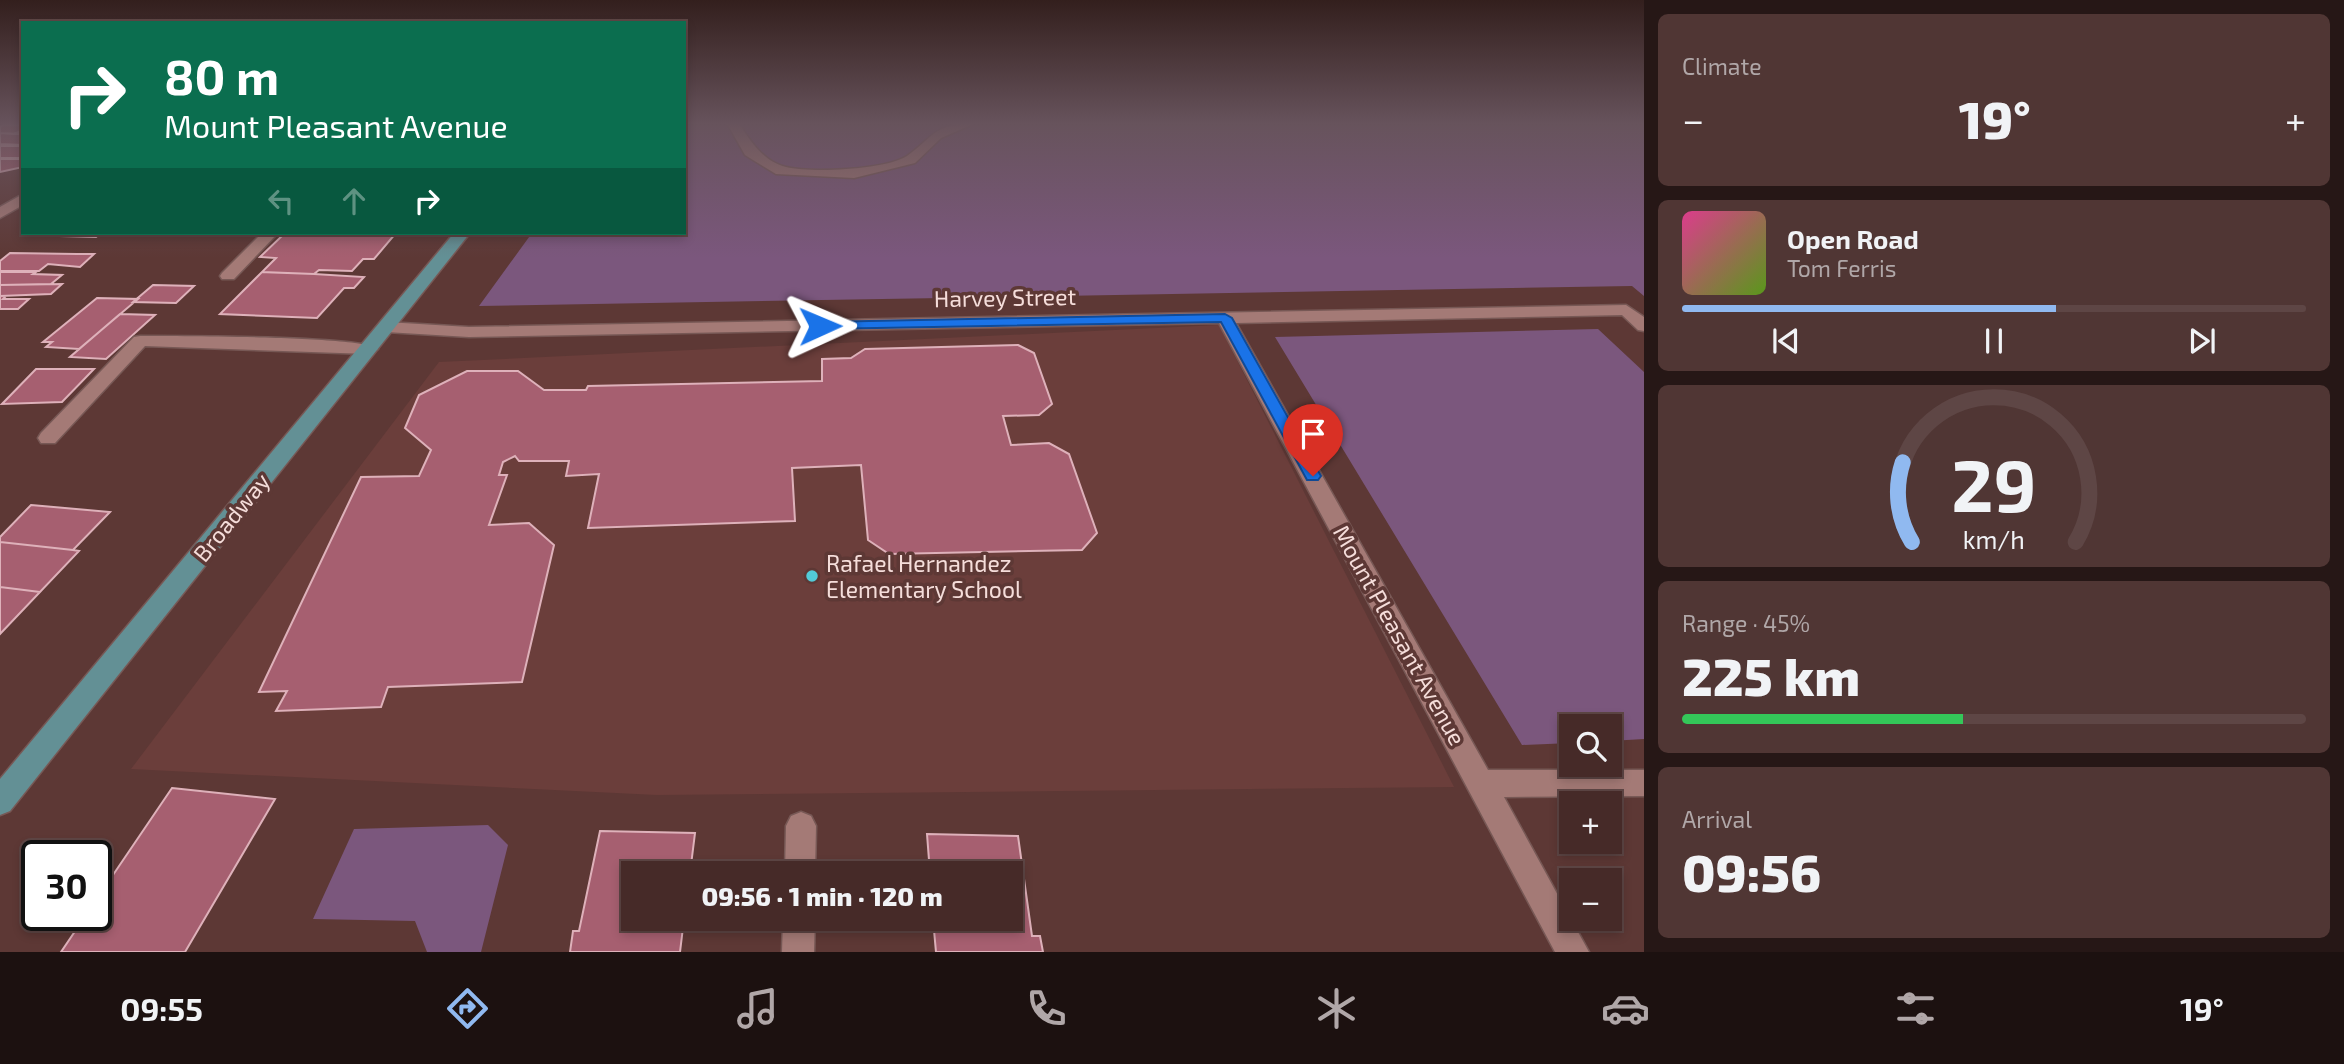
<!DOCTYPE html>
<html lang="en">
<head>
<meta charset="utf-8">
<style>
	:root { --surface:#462a28; --page:#503634; --text:#f1f3f6; --muted:#b0a7a8; --line:#5e4645; --accent:#90b9f0 }
	body { margin:0; font-family:"Exo 2",sans-serif; background:var(--page); color:var(--text); height:100vh; display:flex; flex-direction:column; font-size:26px; white-space:nowrap }
	* { box-sizing:border-box; margin:0 }
	p { font-size:23px; color:var(--muted) }
	.icon { flex:none; width:38px; height:38px; fill:none; stroke:currentColor; stroke-width:2; stroke-linecap:round; stroke-linejoin:round }
	.map { position:relative; flex:1; overflow:hidden }
	.side { display:flex; flex-direction:column; gap:14px; padding:14px; background:#261716; width:700px }
	.side>* { flex:none }
	.guide { position:absolute; left:21px; top:21px; width:665px; height:214px; border-radius:0px; box-shadow:0 4px 10px #0003,0 0 0 2px var(--line); background:#0b6e4f; color:#fff; overflow:hidden }
	.tools { position:absolute; left:1559px; top:714px; display:grid; gap:14px }
	.tools a { display:grid; place-items:center; width:63px; height:63px; border-radius:0px; background:var(--surface); box-shadow:0 4px 10px #0003,0 0 0 2px var(--line); font-size:35px }
	.speed { position:absolute; left:21px; top:840px; display:flex; gap:14px; font-size:35px; font-weight:700; text-align:center }
	.speed>* { display:grid; place-content:center; width:91px; height:91px; border-radius:50%; background:var(--surface); box-shadow:0 4px 10px #0003,0 0 0 2px var(--line); line-height:1 }
	.speed .limit { border:4px solid #111; border-radius:10px; background:#fff; color:#111 }
	.pin { position:absolute; display:grid; place-items:center; width:60px; height:60px; color:#fff; margin:-72px -30px; border-radius:50% 50% 50% 0; rotate:-45deg; box-shadow:0 0 7px #0007 }
	.pin .icon { rotate:45deg }
	.me { position:absolute; width:77px; margin:-38px; rotate:89deg; stroke-linejoin:round; filter:drop-shadow(0 0 5px #0008) }
	.turn { display:flex; align-items:center; gap:24px; height:147px; padding:0 28px; font-size:32px }
	.turn .icon { width:91px; height:91px; stroke-width:2.5 }
	.turn b { display:block; font-size:49px; line-height:60px }
	.lanes { display:flex; align-items:center; height:66px; padding:0 28px; background:#0003; justify-content:center; gap:35px; direction:ltr }
	.lanes .off { opacity:.35 }
	.big { font-size:52px; font-weight:800; line-height:1.1 }
	.side .card { flex:1; display:flex; flex-direction:column; justify-content:center; gap:10px; min-width:0; padding:0 24px; border-radius:10px; background:var(--page) }
	.side .dial { align-items:center; gap:0 }
	.dial svg { height:182px; overflow:visible; fill:none; stroke:var(--line); stroke-width:7; stroke-linecap:round; text-anchor:middle }
	.dial text { fill:var(--text); stroke:none }
	.song { display:flex; align-items:center; gap:21px }
	.cover { width:84px; height:84px; border-radius:10px; background:linear-gradient(135deg,hsl(330 70% 55%),hsl(90 70% 35%)) }
	.played { height:7px; border-radius:4px; background:linear-gradient(90deg,var(--accent) 60%,var(--line) 60%) }
	.keys { display:flex; justify-content:space-around; direction:ltr }
	.heat { display:flex; justify-content:space-between; align-items:center; font-size:38px; direction:ltr }
	.charge { height:10px; border-radius:5px; background:linear-gradient(90deg,#34c759 45%,var(--line) 0) }
	.trip { position:absolute; left:621px; top:861px; width:402px; height:70px; border-radius:0px; background:var(--surface); box-shadow:0 4px 10px #0003,0 0 0 2px var(--line); font-weight:800; line-height:70px; text-align:center }
	.tab-bar { display:flex; height:112px; justify-content:space-around; align-items:center; background:#1c1110; color:var(--muted) }
	.tab-bar .icon { width:49px; height:49px }
	.tab-bar .on { color:var(--accent) }
	.tab-bar b { font-size:32px; color:var(--text) }
	main { display:flex; flex:1; min-height:0 }
	.map>svg:first-child { display:block }
	.built { fill:#6b3e3b }
	.green { fill:#7b577d }
	.building { fill:#a65f70; stroke:#deb1ba; stroke-width:2 }
	.lines { fill:none; stroke-linecap:round; stroke-linejoin:round }
	.minor-casing { stroke:#775855; stroke-width:3 }
	.major-casing { stroke:#775855; stroke-width:3 }
	.minor { fill:#a47a76; fill-rule:evenodd }
	.major { fill:#639095; fill-rule:evenodd }
	.route { fill:#1a73e8; stroke:#114b97; stroke-width:2 }
	.poi-dot { fill:#52cbd8; stroke:#5d3835; stroke-width:2.5 }
	.labels { text-anchor:middle; dominant-baseline:central; stroke-width:7; stroke-linejoin:round; paint-order:stroke }
	.street-label { font-size:23px; fill:#f5ddda; stroke:#5d3835 }
	.poi-label { font-size:23px; fill:#f5ddda; stroke:#5d3835; text-anchor:start }
</style>
</head>
<body>
<main>
<div class="map">
<svg width="1644" height="952" viewBox="0 0 1644 952">
	<rect width="100%" height="100%" fill="#5d3835"/>
	<path class="built" d="M 1219,325 L 1454,787 L 657,795 L 131,769 L 439,362 Z"/>
	<path class="green" d="M 684,125 L 1644,125 L 1644,296 L 1632,286 L 479,306 L 532,233 L 684,233 Z
		M 1598,329 L 1644,372 L 1644,739 L 1610,741 L 1610,726 L 1572,726 L 1571,743 L 1522,745 L 1275,337 Z
		M 488,825 L 508,845 L 481,952 L 427,952 L 415,921 L 313,919 L 354,829 Z"/>
	<path class="building" d="M 3,125 L 23,125 L 23,130 L 14,134 L 0,133 L 0,127 Z
		M 0,133 L 23,134 L 23,145 L 0,144 Z
		M 0,146 L 23,146 L 23,156 L 19,158 L 0,158 Z
		M 0,159 L 23,159 L 23,167 L 0,172 Z
		M 29,233 L 101,233 L 96,237 L 26,235 Z
		M 285,233 L 396,233 L 374,259 L 363,259 L 352,271 L 319,270 L 314,274 L 262,272 L 276,258 L 260,257 Z
		M 10,253 L 77,254 L 94,254 L 80,267 L 48,264 L 39,271 L 0,271 L 0,261 Z
		M 0,272 L 36,272 L 33,274 L 62,275 L 51,284 L 0,285 Z
		M 262,272 L 314,274 L 364,277 L 354,288 L 344,288 L 317,318 L 220,314 Z
		M 62,284 L 51,294 L 0,296 L 0,285 Z
		M 153,285 L 194,286 L 176,303 L 133,302 Z
		M 0,296 L 6,296 L 3,299 L 29,299 L 18,309 L 0,309 Z
		M 97,298 L 138,299 L 79,349 L 46,347 L 52,342 L 43,342 Z
		M 120,314 L 155,315 L 106,359 L 70,357 Z
		M 1018,345 L 1034,353 L 1052,404 L 1039,415 L 1003,416 L 1011,445 L 1049,443 L 1069,454 L 1097,533 L 1082,550 L 889,554 L 868,540 L 861,465 L 792,468 L 795,521 L 588,528 L 599,474 L 566,476 L 569,461 L 519,461 L 515,456 L 503,462 L 499,475 L 507,475 L 489,525 L 529,523 L 554,545 L 522,682 L 388,687 L 381,707 L 276,711 L 287,691 L 259,692 L 361,477 L 419,476 L 431,450 L 405,428 L 419,395 L 467,371 L 518,371 L 544,390 L 586,390 L 588,386 L 822,381 L 822,359 L 851,358 L 865,349 Z
		M 36,369 L 94,369 L 62,402 L 2,404 Z
		M 31,505 L 110,512 L 73,550 L 0,542 L 0,537 Z
		M 0,542 L 73,550 L 79,551 L 40,592 L 0,587 Z
		M 0,587 L 40,592 L 0,634 Z
		M 172,788 L 275,799 L 185,952 L 61,952 L 86,915 L 96,915 L 96,900 Z
		M 600,831 L 695,833 L 690,873 L 634,873 L 634,919 L 684,919 L 680,952 L 570,952 L 573,931 L 579,931 Z
		M 927,834 L 1018,836 L 1032,936 L 1040,936 L 1043,952 L 936,952 L 933,919 L 1012,919 L 1012,873 L 930,873 Z"/>
	<g class="lines">
		<defs>
			<path id="minor" d="M 728,125 L 740,125 C 751,142 764,162 786,167 C 811,173 885,170 907,156 C 933,138 934,123 971,125 L 941,138 L 915,163 L 854,178 L 776,174 L 745,155 Z
				M 23,194 L 23,205 L 0,218 L 0,207 Z
				M 262,233 L 278,233 L 234,279 L 222,279 L 220,276 L 222,273 Z
				M 1626,305 L 1644,317 L 1644,331 L 1638,330 L 1622,315 L 1236,323 L 1488,770 L 1644,770 L 1644,796 L 1504,797 L 1589,952 L 1555,952 L 1219,323 L 469,337 L 386,332 L 377,327 L 386,322 L 469,327 Z
				M 140,336 C 171,336 367,336 378,349 L 369,354 L 145,346 L 55,443 L 41,443 L 38,438 L 41,433 L 134,337 Z
				M 801,812 L 811,816 L 816,826 L 815,873 L 785,873 L 786,826 L 791,816 Z
				M 783,919 L 815,919 L 814,952 L 782,952 Z"/>
			<path id="major" d="M 454,233 L 470,233 L 10,811 L 0,815 L 0,779 Z"/>
		</defs>
		<use href="#minor" class="minor-casing"/>
		<use href="#major" class="major-casing"/>
		<use href="#minor" class="minor"/>
		<use href="#major" class="major"/>
	</g>
	<linearGradient id="sky" x2="0" y2="1"><stop stop-color="#331f1d"/><stop offset="0.48" stop-color="#67535c"/><stop offset="1" stop-color="#67535c" stop-opacity="0"/></linearGradient>
	<rect width="1644" height="258" fill="url(#sky)"/>
	<path class="route" d="M 1225,314 L 1232,318 L 1321,476 L 1318,480 L 1307,480 L 1221,322 L 820,329 L 813,326 L 820,322 Z"/>
	<circle class="poi-dot" cx="812" cy="576" r="7"/>
	<g class="labels">
		<g class="street-label">
			<text transform="translate(1005 297) rotate(-1)">Harvey Street</text>
			<text transform="translate(231 517) rotate(-51)">Broadway</text>
			<text transform="translate(1400 635) rotate(61)">Mount Pleasant Avenue</text>
		</g>
		<g class="poi-label">
			<text x="826" y="563">Rafael Hernandez<tspan x="826" dy="26">Elementary School</tspan></text>
		</g>
	</g>
</svg>
<div class="tools">
<a><svg class="icon" aria-label="search" viewBox="0 0 24 24"><circle cx="10" cy="10" r="6"/><path d="M15 15l6 6"/></svg></a>
<a>+</a>
<a>−</a>
</div>
<div class="speed"><div class="limit">30</div></div>
<div class="pin" style="left:1313px;top:476px;background:#d93025"><svg class="icon" aria-label="arrive" viewBox="0 0 24 24"><path d="M6 21V4h12l-3 4 3 4H6"/></svg></div>
<svg class="me" style="left:820px;top:326px" viewBox="-20 -20 40 40"><path d="M0-17L14 15 0 8-14 15z" fill="#1a73e8" stroke="#fff" stroke-width="4"/></svg>
<div class="trip">09:56 · 1 min · 120 m</div>
<div class="guide">
<div class="turn"><svg class="icon" aria-label="right" viewBox="0 0 24 24"><path d="M7 20v-9h11M14 6l5 5-5 5"/></svg><div><b>80 m</b>Mount Pleasant Avenue</div></div>
<div class="lanes"><svg class="icon off" aria-label="left" viewBox="0 0 24 24"><path d="M17 20v-9H6M10 6l-5 5 5 5"/></svg><svg class="icon off" aria-label="ahead" viewBox="0 0 24 24"><path d="M12 20V5M6 11l6-6 6 6"/></svg><svg class="icon" aria-label="right" viewBox="0 0 24 24"><path d="M7 20v-9h11M14 6l5 5-5 5"/></svg></div>
</div>
</div>
<section class="side">
<div class="card"><p>Climate</p>
<div class="heat"><a>−</a><b class="big">19°</b><a>+</a></div>
</div>
<div class="card">
<div class="song"><i class="cover"></i><div><b>Open Road</b><p>Tom Ferris</p></div></div>
<div class="played"></div>
<div class="keys"><svg class="icon" aria-label="previous" viewBox="0 0 24 24"><path d="M18 5L8 12l10 7zM5 5v14"/></svg><svg class="icon" aria-label="pause" viewBox="0 0 24 24"><path d="M8 5v14M16 5v14"/></svg><svg class="icon" aria-label="next" viewBox="0 0 24 24"><path d="M6 5l10 7-10 7zM19 5v14"/></svg></div>
</div>
<div class="card dial"><svg viewBox="0 0 100 80">
<path d="M14 69A42 42 0 1 1 86 69"/>
<path d="M14 69A42 42 0 0 1 10 34" stroke="#90b9f0"/>
<text x="50" y="56" font-size="32" font-weight="700">29</text>
<text x="50" y="72" font-size="11">km/h</text>
</svg></div>
<div class="card"><p>Range · 45%</p><b class="big">225 km</b><div class="charge"></div></div>
<div class="card"><p>Arrival</p><b class="big">09:56</b></div>
</section>
</main>
<nav class="tab-bar">
<b>09:55</b>
<svg class="icon on" aria-label="directions" viewBox="0 0 24 24"><path d="M12 3l9 9-9 9-9-9zM9 14v-3h6M13 9l2 2-2 2"/></svg>
<svg class="icon" aria-label="music" viewBox="0 0 24 24"><path d="M9 18V5l10-2v13"/><circle cx="6" cy="18" r="3"/><circle cx="16" cy="16" r="3"/></svg>
<svg class="icon" aria-label="phone" viewBox="0 0 24 24"><path d="M5 4h4l2 5-3 2q2 4 5 5l2-3 5 2v4C11 20 4 13 5 4z"/></svg>
<svg class="icon" aria-label="climate" viewBox="0 0 24 24"><path d="M12 3v18M4 7l16 10M4 17L20 7"/></svg>
<svg class="icon" aria-label="car" viewBox="0 0 24 24"><path d="M5 17H2v-5l4-1 3-4h7l3 4 3 1v5h-3M9 17h6M6 11h13"/><circle cx="7" cy="17" r="2"/><circle cx="17" cy="17" r="2"/></svg>
<svg class="icon" aria-label="filters" viewBox="0 0 24 24"><path d="M4 7h16M4 17h16"/><circle cx="9" cy="7" r="2"/><circle cx="15" cy="17" r="2"/></svg>
<b>19°</b>
</nav>
</body>
</html>
